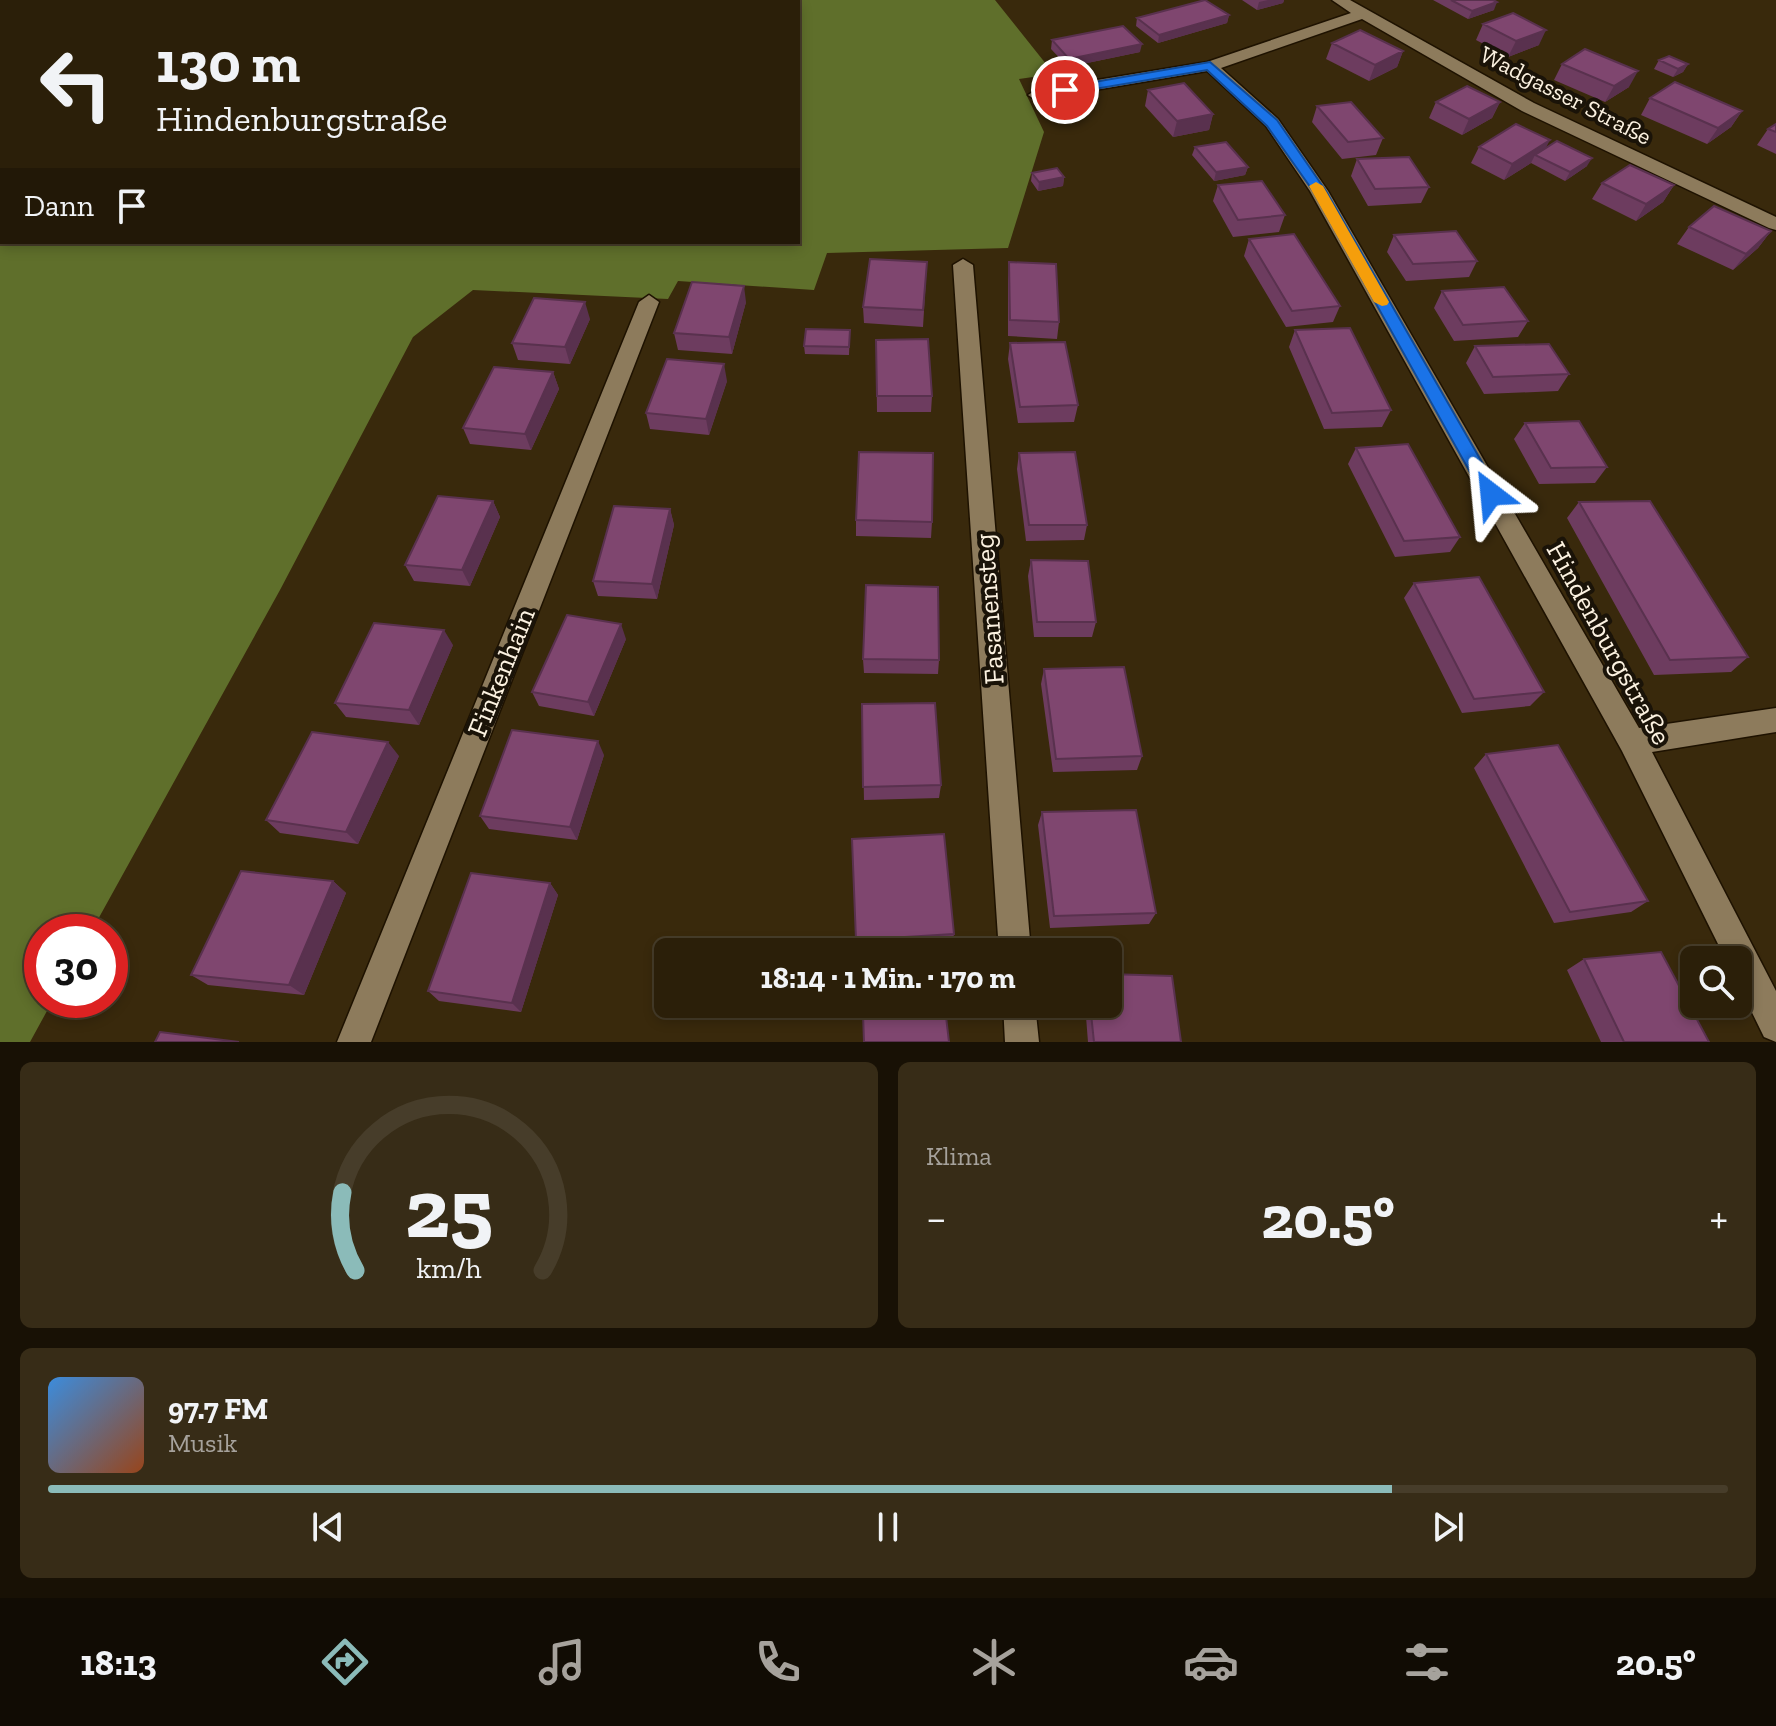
<!DOCTYPE html>
<html lang="de">
<head>
<meta charset="utf-8">
<style>
	:root { --surface:#2b1f09; --page:#372c17; --text:#f1f3f6; --muted:#a6a29c; --line:#473d2a; --accent:#8bbbb9 }
	body { margin:0; font-family:"Zilla Slab",serif; background:var(--page); color:var(--text); height:100vh; display:flex; flex-direction:column; font-size:30px; white-space:nowrap }
	* { box-sizing:border-box; margin:0 }
	p { font-size:26px; color:var(--muted) }
	.icon { flex:none; width:44px; height:44px; fill:none; stroke:currentColor; stroke-width:2; stroke-linecap:round; stroke-linejoin:round }
	.map { position:relative; height:1042px; overflow:hidden }
	.drawer { display:flex; flex-direction:column; gap:20px; padding:20px; background:#181105; flex:1 }
	.drawer>* { flex:none }
	.top-card { position:absolute; left:0px; top:0px; width:800px; height:244px; box-shadow:0 4px 12px #0003,0 0 0 2px var(--line); background:#2b1f09; color:var(--text); overflow:hidden }
	.controls { position:absolute; left:1680px; top:946px; display:grid; gap:16px }
	.controls a { display:grid; place-items:center; width:72px; height:72px; border-radius:12px; background:var(--surface); box-shadow:0 4px 12px #0003,0 0 0 2px var(--line); font-size:40px }
	.speed { position:absolute; left:24px; top:914px; display:flex; gap:16px; font-size:40px; font-weight:700; text-align:center }
	.speed>* { display:grid; place-content:center; width:104px; height:104px; border-radius:50%; background:var(--surface); box-shadow:0 4px 12px #0003,0 0 0 2px var(--line); line-height:1 }
	.speed .limit { border:12px solid #d22; background:#fff; color:#111 }
	.pin { position:absolute; display:grid; place-items:center; width:68px; height:68px; color:#fff; margin:-34px; border:4px solid #fff; border-radius:50%; box-shadow:0 2px 8px #0007 }
	.me { position:absolute; width:88px; margin:-44px; rotate:331deg; stroke-linejoin:round; filter:drop-shadow(0 0 6px #0008) }
	.turn { display:flex; align-items:center; gap:28px; height:168px; padding:0 24px; font-size:36px }
	.turn .icon { width:104px; height:104px; stroke-width:2.5 }
	.turn b { display:block; font-size:56px; line-height:68px }
	.then { display:flex; align-items:center; height:76px; padding:0 24px; background:#0003; gap:16px; font-size:30px }
	.big { font-size:60px; font-weight:700; line-height:1.1 }
	.drawer .card { flex:1; display:flex; flex-direction:column; justify-content:center; gap:12px; min-width:0; padding:0 28px; border-radius:12px; background:var(--page) }
	.drawer .dial { align-items:center; gap:0 }
	.dial svg { height:208px; overflow:visible; fill:none; stroke:var(--line); stroke-width:7; stroke-linecap:round; text-anchor:middle }
	.dial text { fill:var(--text); stroke:none }
	.song { display:flex; align-items:center; gap:24px }
	.cover { width:96px; height:96px; border-radius:12px; background:linear-gradient(135deg,hsl(210 70% 55%),hsl(20 70% 35%)) }
	.played { height:8px; border-radius:4px; background:linear-gradient(90deg,var(--accent) 80%,var(--line) 80%) }
	.keys { display:flex; justify-content:space-around; direction:ltr }
	.heat { display:flex; justify-content:space-between; align-items:center; font-size:44px; direction:ltr }
	.drawer .tiles { flex:1; display:grid; gap:20px; grid-template-columns:1fr 1fr }
	.card:last-child { grid-column:span 2 }
	.trip { position:absolute; left:654px; top:938px; width:468px; height:80px; border-radius:12px; background:var(--surface); box-shadow:0 4px 12px #0003,0 0 0 2px var(--line); font-weight:700; line-height:80px; text-align:center }
	.menu { display:flex; height:128px; justify-content:space-around; align-items:center; background:#110c04; color:var(--muted) }
	.menu .icon { width:56px; height:56px }
	.menu .current { color:var(--accent) }
	.menu b { font-size:36px; color:var(--text) }
	.map>svg:first-child { display:block }
	.forest { fill:#5f6f2b }
	.lines { fill:none; stroke-linecap:round; stroke-linejoin:round }
	.minor-casing { stroke:#1e1200; stroke-width:3 }
	.minor { fill:#8d7b5c; fill-rule:evenodd }
	.wall { fill:#6d3c5f }
	.shaded-wall { fill:#59314e }
	.building { fill:#7f466f; stroke:#59314e; stroke-width:2 }
	.route { fill:#1a73e8; stroke:#114b97; stroke-width:2 }
	.slow { fill:#f59e0b }
	.labels { text-anchor:middle; dominant-baseline:central; stroke-width:8; stroke-linejoin:round; paint-order:stroke }
	.far-street-label { font-size:24px; fill:#fcf2e1; stroke:#1a1308 }
	.street-label { font-size:28px; fill:#fcf2e1; stroke:#1a1308 }
</style>
</head>
<body>
<div class="map">
<svg width="1776" height="1042" viewBox="0 0 1776 1042">
	<rect width="100%" height="100%" fill="#39290c"/>
	<path class="forest" d="M 601,0 L 995,0 L 1054,74 L 1019,79 L 1044,132 L 1008,248 L 827,253 L 814,290 L 678,281 L 668,299 L 473,290 L 413,337 L 280,590 L 91,932 L 42,932 L 42,1000 L 53,1000 L 30,1042 L 0,1042 L 0,136 L 2,242 L 798,242 L 798,2 Z"/>
	<g class="lines">
		<defs>
			<path id="minor" d="M 1332,0 L 1350,0 L 1534,103 L 1776,217 L 1776,230 L 1769,228 L 1522,111 L 1362,19 L 1221,68 L 1278,119 L 1328,191 L 1639,728 L 1776,708 L 1776,732 L 1652,752 L 1776,991 L 1776,1042 L 1764,1037 L 1738,984 L 1738,960 L 1726,960 L 1622,751 L 1310,191 L 1266,126 L 1207,71 L 1036,100 L 1028,95 L 1036,90 L 1207,62 L 1351,13 Z
				M 0,17 L 2,17 L 2,27 L 0,27 Z
				M 963,259 L 973,265 L 1031,952 L 999,952 L 953,265 Z
				M 649,295 L 659,302 L 371,1042 L 337,1042 L 639,302 Z
				M 1003,1004 L 1035,1004 L 1039,1042 L 1005,1042 Z"/>
		</defs>
		<use href="#minor" class="minor-casing"/>
		<use href="#minor" class="minor"/>
	</g>
	<path class="wall" d="M 0,0 L 48,0 L 45,2 L 2,2 L 2,5 L 0,4 Z
		M 1242,0 L 1284,0 L 1283,3 L 1257,10 Z
		M 1433,0 L 1493,0 L 1494,10 L 1468,19 Z
		M 1229,15 L 1227,23 L 1158,43 L 1136,26 L 1137,18 Z
		M 1483,24 L 1539,45 L 1508,57 L 1476,40 Z
		M 1052,40 L 1140,52 L 1068,67 L 1051,49 Z
		M 1332,43 L 1403,51 L 1397,67 L 1369,81 L 1326,59 Z
		M 1659,60 L 1688,64 L 1683,72 L 1673,77 L 1654,69 Z
		M 1562,64 L 1629,87 L 1605,102 L 1554,80 Z
		M 1148,90 L 1213,114 L 1209,130 L 1173,137 L 1145,106 Z
		M 1650,98 L 1742,111 L 1731,127 L 1707,144 L 1641,115 Z
		M 1436,102 L 1500,102 L 1492,118 L 1462,135 L 1429,118 Z
		M 1317,106 L 1383,138 L 1376,155 L 1342,159 L 1312,122 Z
		M 1776,124 L 1776,154 L 1757,145 L 1768,129 Z
		M 1195,147 L 1248,167 L 1245,175 L 1214,181 L 1192,155 Z
		M 1479,147 L 1546,148 L 1587,166 L 1565,181 L 1531,163 L 1504,180 L 1471,163 Z
		M 1357,159 L 1429,187 L 1421,203 L 1368,206 L 1351,176 Z
		M 1032,173 L 1064,177 L 1063,186 L 1038,191 L 1031,181 Z
		M 1602,183 L 1674,185 L 1663,202 L 1636,221 L 1592,199 Z
		M 1218,185 L 1285,215 L 1279,232 L 1233,237 L 1213,201 Z
		M 1689,227 L 1771,231 L 1758,248 L 1733,270 L 1677,244 Z
		M 1394,235 L 1477,261 L 1469,277 L 1406,281 L 1387,252 Z
		M 1249,239 L 1340,306 L 1333,322 L 1286,327 L 1244,256 Z
		M 927,262 L 923,327 L 864,323 L 863,307 Z
		M 1009,262 L 1059,322 L 1057,339 L 1008,336 L 1008,279 Z
		M 1442,291 L 1528,321 L 1518,337 L 1454,341 L 1434,308 Z
		M 746,302 L 732,354 L 678,350 L 674,333 Z
		M 590,319 L 570,364 L 518,360 L 512,343 Z
		M 850,330 L 849,355 L 805,354 L 804,346 Z
		M 1295,330 L 1391,410 L 1382,427 L 1324,429 L 1289,347 Z
		M 876,340 L 932,396 L 931,412 L 877,412 Z
		M 1010,343 L 1078,405 L 1074,422 L 1018,423 L 1008,359 Z
		M 1475,346 L 1569,374 L 1558,391 L 1484,394 L 1466,363 Z
		M 553,372 L 559,389 L 531,450 L 470,444 L 463,428 Z
		M 727,381 L 709,435 L 650,429 L 646,413 Z
		M 1525,423 L 1607,467 L 1595,483 L 1539,484 L 1514,439 Z
		M 1356,448 L 1460,537 L 1450,552 L 1395,557 L 1348,464 Z
		M 1019,453 L 1087,525 L 1084,540 L 1026,541 L 1017,469 Z
		M 493,501 L 500,517 L 470,586 L 414,581 L 405,565 Z
		M 1579,502 L 1748,657 L 1731,672 L 1654,675 L 1567,518 Z
		M 670,509 L 674,525 L 657,599 L 598,596 L 593,581 Z
		M 856,520 L 932,522 L 931,538 L 856,536 Z
		M 1031,560 L 1096,622 L 1092,637 L 1034,637 L 1028,576 Z
		M 1414,583 L 1544,692 L 1530,706 L 1462,713 L 1404,598 Z
		M 626,639 L 594,716 L 539,706 L 532,692 Z
		M 453,645 L 419,725 L 346,717 L 335,703 Z
		M 863,659 L 939,660 L 938,674 L 864,673 Z
		M 1044,669 L 1142,756 L 1137,770 L 1053,772 L 1041,684 Z
		M 862,704 L 941,785 L 939,798 L 864,800 Z
		M 1486,754 L 1648,901 L 1631,912 L 1554,923 L 1474,768 Z
		M 604,755 L 577,840 L 489,829 L 480,816 Z
		M 399,756 L 358,844 L 280,833 L 266,820 Z
		M 1042,812 L 1156,913 L 1149,924 L 1050,928 L 1038,825 Z
		M 852,839 L 954,934 L 952,945 L 857,951 Z
		M 333,881 L 346,893 L 304,995 L 208,985 L 191,975 Z
		M 550,883 L 558,895 L 521,1012 L 439,1001 L 428,991 Z
		M 1584,959 L 1709,1042 L 1601,1042 L 1567,970 Z
		M 1085,1004 L 1108,1004 L 1181,1042 L 1088,1042 Z"/>
	<path class="shaded-wall" d="M 32,0 L 48,0 L 45,2 L 33,2 Z
		M 106,0 L 121,0 L 121,1 L 120,2 L 103,2 Z
		M 1268,0 L 1284,0 L 1283,3 L 1257,10 L 1259,2 Z
		M 1497,2 L 1494,10 L 1468,19 L 1472,11 Z
		M 1229,15 L 1227,23 L 1158,43 L 1159,35 Z
		M 1546,30 L 1539,45 L 1508,57 L 1516,41 Z
		M 1142,44 L 1140,52 L 1068,67 L 1069,59 Z
		M 2,48 L 2,70 L 0,72 L 0,49 Z
		M 1403,51 L 1397,67 L 1369,81 L 1375,65 Z
		M 1688,64 L 1683,72 L 1673,77 L 1678,69 Z
		M 1638,71 L 1629,87 L 1605,102 L 1614,86 Z
		M 1500,102 L 1492,118 L 1462,135 L 1469,119 Z
		M 1742,111 L 1731,127 L 1707,144 L 1718,128 Z
		M 1213,114 L 1209,130 L 1173,137 L 1177,121 Z
		M 1550,140 L 1541,157 L 1535,155 L 1531,163 L 1504,180 L 1512,164 Z
		M 1592,158 L 1587,166 L 1565,181 L 1570,172 Z
		M 1248,167 L 1245,175 L 1214,181 L 1216,172 Z
		M 1064,177 L 1063,186 L 1038,191 L 1039,182 Z
		M 1674,185 L 1663,202 L 1636,221 L 1646,204 Z
		M 1771,231 L 1758,248 L 1733,270 L 1746,254 Z
		M 744,286 L 746,302 L 732,354 L 729,337 Z
		M 585,302 L 590,319 L 570,364 L 565,347 Z
		M 724,364 L 727,381 L 709,435 L 706,419 Z
		M 553,372 L 559,389 L 531,450 L 525,434 Z
		M 493,501 L 500,517 L 470,586 L 462,570 Z
		M 670,509 L 674,525 L 657,599 L 652,584 Z
		M 621,624 L 626,639 L 594,716 L 588,702 Z
		M 444,630 L 453,645 L 419,725 L 409,710 Z
		M 598,741 L 604,755 L 577,840 L 570,827 Z
		M 388,742 L 399,756 L 358,844 L 346,832 Z
		M 333,881 L 346,893 L 304,995 L 289,985 Z
		M 550,883 L 558,895 L 521,1012 L 512,1003 Z"/>
	<path class="building" d="M 64,0 L 106,0 L 103,2 L 61,2 Z
		M 133,0 L 179,0 L 176,2 L 130,2 Z
		M 263,0 L 307,0 L 305,2 L 261,2 Z
		M 340,0 L 357,0 L 381,1 L 339,2 Z
		M 404,0 L 421,0 L 420,2 L 403,2 Z
		M 1205,0 L 1229,15 L 1159,35 L 1137,18 Z
		M 1451,0 L 1493,0 L 1497,2 L 1472,11 Z
		M 1513,13 L 1546,30 L 1516,41 L 1483,24 Z
		M 1123,26 L 1142,44 L 1069,59 L 1052,40 Z
		M 0,28 L 2,28 L 2,48 L 0,49 Z
		M 1360,30 L 1403,51 L 1375,65 L 1332,43 Z
		M 1585,49 L 1638,71 L 1614,86 L 1562,64 Z
		M 1669,56 L 1688,64 L 1678,69 L 1659,60 Z
		M 1675,82 L 1742,111 L 1718,128 L 1650,98 Z
		M 1184,83 L 1213,114 L 1177,121 L 1148,90 Z
		M 1467,86 L 1500,102 L 1469,119 L 1436,102 Z
		M 1351,102 L 1383,138 L 1348,142 L 1317,106 Z
		M 1516,124 L 1550,140 L 1512,164 L 1479,147 Z
		M 1776,124 L 1776,132 L 1768,129 Z
		M 1557,141 L 1592,158 L 1570,172 L 1535,155 Z
		M 1226,142 L 1248,167 L 1216,172 L 1195,147 Z
		M 1409,157 L 1429,187 L 1375,189 L 1357,159 Z
		M 1630,165 L 1674,185 L 1646,204 L 1602,183 Z
		M 1057,168 L 1064,177 L 1039,182 L 1032,173 Z
		M 1262,181 L 1285,215 L 1238,220 L 1218,185 Z
		M 1714,206 L 1771,231 L 1746,254 L 1689,227 Z
		M 1456,231 L 1477,261 L 1413,264 L 1394,235 Z
		M 1294,234 L 1340,306 L 1292,311 L 1249,239 Z
		M 870,259 L 927,262 L 923,310 L 863,307 Z
		M 1009,262 L 1056,264 L 1059,322 L 1010,320 Z
		M 692,282 L 744,286 L 729,337 L 674,333 Z
		M 1504,287 L 1528,321 L 1463,325 L 1442,291 Z
		M 534,298 L 585,302 L 565,347 L 512,343 Z
		M 1350,328 L 1391,410 L 1332,413 L 1295,330 Z
		M 806,329 L 850,330 L 849,347 L 804,346 Z
		M 928,339 L 932,396 L 877,396 L 876,340 Z
		M 1065,342 L 1078,405 L 1020,407 L 1010,343 Z
		M 1549,344 L 1569,374 L 1493,377 L 1475,346 Z
		M 667,359 L 724,364 L 706,419 L 646,413 Z
		M 494,367 L 553,372 L 525,434 L 463,428 Z
		M 1579,421 L 1607,467 L 1551,468 L 1525,423 Z
		M 1408,444 L 1460,537 L 1404,541 L 1356,448 Z
		M 859,452 L 933,453 L 932,522 L 856,520 Z
		M 1075,452 L 1087,525 L 1029,525 L 1019,453 Z
		M 438,496 L 493,501 L 462,570 L 405,565 Z
		M 1650,501 L 1748,657 L 1670,660 L 1579,502 Z
		M 614,506 L 670,509 L 652,584 L 593,581 Z
		M 1031,560 L 1088,561 L 1096,622 L 1037,622 Z
		M 1479,577 L 1544,692 L 1474,699 L 1414,583 Z
		M 866,585 L 938,587 L 939,660 L 863,659 Z
		M 567,615 L 621,624 L 588,702 L 532,692 Z
		M 374,623 L 444,630 L 409,710 L 335,703 Z
		M 1124,667 L 1142,756 L 1056,759 L 1044,669 Z
		M 935,703 L 941,785 L 863,787 L 862,704 Z
		M 512,730 L 598,741 L 570,827 L 480,816 Z
		M 312,732 L 388,742 L 346,832 L 266,820 Z
		M 1558,745 L 1648,901 L 1570,912 L 1486,754 Z
		M 1136,810 L 1156,913 L 1054,916 L 1042,812 Z
		M 944,834 L 954,934 L 856,940 L 852,839 Z
		M 241,871 L 333,881 L 289,985 L 191,975 Z
		M 471,873 L 550,883 L 512,1003 L 428,991 Z
		M 1661,952 L 1709,1042 L 1624,1042 L 1584,959 Z
		M 1108,974 L 1172,976 L 1181,1042 L 1094,1042 L 1090,1004 L 1108,1004 Z
		M 945,1008 L 949,1042 L 864,1042 L 863,1014 Z
		M 160,1032 L 239,1042 L 155,1042 Z"/>
	<path class="route" d="M 1210,62 L 1277,120 L 1326,191 L 1498,490 L 1500,494 L 1498,499 L 1485,499 L 1313,191 L 1267,126 L 1207,70 L 1065,94 L 1058,90 L 1065,87 Z"/>
	<path class="slow" d="M 1316,182 L 1323,186 L 1389,302 L 1387,305 L 1382,306 L 1374,302 L 1309,186 Z"/>
	<g class="labels">
		<g class="far-street-label">
			<text transform="translate(1566 95) rotate(27)">Wadgasser Straße</text>
		</g>
		<g class="street-label">
			<text transform="translate(989 609) rotate(-94)">Fasanensteg</text>
			<text transform="translate(1609 643) rotate(61)">Hindenburgstraße</text>
			<text transform="translate(501 672) rotate(-68)">Finkenhain</text>
		</g>
	</g>
</svg>
<div class="controls">
<a><svg class="icon" aria-label="search" viewBox="0 0 24 24"><circle cx="10" cy="10" r="6"/><path d="M15 15l6 6"/></svg></a>
</div>
<div class="speed"><div class="limit">30</div></div>
<div class="pin" style="left:1065px;top:90px;background:#d93025"><svg class="icon" aria-label="arrive" viewBox="0 0 24 24"><path d="M6 21V4h12l-3 4 3 4H6"/></svg></div>
<svg class="me" style="left:1491px;top:494px" viewBox="-20 -20 40 40"><path d="M0-17L14 15 0 8-14 15z" fill="#1a73e8" stroke="#fff" stroke-width="4"/></svg>
<div class="trip">18:14 · 1 Min. · 170 m</div>
<div class="top-card">
<div class="turn"><svg class="icon" aria-label="left" viewBox="0 0 24 24"><path d="M17 20v-9H6M10 6l-5 5 5 5"/></svg><div><b>130 m</b>Hindenburgstraße</div></div>
<div class="then">Dann<svg class="icon" aria-label="arrive" viewBox="0 0 24 24"><path d="M6 21V4h12l-3 4 3 4H6"/></svg></div>
</div>
</div>
<section class="drawer">
<div class="tiles">
<div class="card dial"><svg viewBox="0 0 100 80">
<path d="M14 69A42 42 0 1 1 86 69"/>
<path d="M14 69A42 42 0 0 1 9 39" stroke="#8bbbb9"/>
<text x="50" y="56" font-size="32" font-weight="700">25</text>
<text x="50" y="72" font-size="11">km/h</text>
</svg></div>
<div class="card"><p>Klima</p>
<div class="heat"><a>−</a><b class="big">20.5°</b><a>+</a></div>
</div>
<div class="card">
<div class="song"><i class="cover"></i><div><b>97.7 FM</b><p>Musik</p></div></div>
<div class="played"></div>
<div class="keys"><svg class="icon" aria-label="previous" viewBox="0 0 24 24"><path d="M18 5L8 12l10 7zM5 5v14"/></svg><svg class="icon" aria-label="pause" viewBox="0 0 24 24"><path d="M8 5v14M16 5v14"/></svg><svg class="icon" aria-label="next" viewBox="0 0 24 24"><path d="M6 5l10 7-10 7zM19 5v14"/></svg></div>
</div>
</div>
</section>
<nav class="menu">
<b>18:13</b>
<svg class="icon current" aria-label="directions" viewBox="0 0 24 24"><path d="M12 3l9 9-9 9-9-9zM9 14v-3h6M13 9l2 2-2 2"/></svg>
<svg class="icon" aria-label="music" viewBox="0 0 24 24"><path d="M9 18V5l10-2v13"/><circle cx="6" cy="18" r="3"/><circle cx="16" cy="16" r="3"/></svg>
<svg class="icon" aria-label="phone" viewBox="0 0 24 24"><path d="M5 4h4l2 5-3 2q2 4 5 5l2-3 5 2v4C11 20 4 13 5 4z"/></svg>
<svg class="icon" aria-label="climate" viewBox="0 0 24 24"><path d="M12 3v18M4 7l16 10M4 17L20 7"/></svg>
<svg class="icon" aria-label="car" viewBox="0 0 24 24"><path d="M5 17H2v-5l4-1 3-4h7l3 4 3 1v5h-3M9 17h6M6 11h13"/><circle cx="7" cy="17" r="2"/><circle cx="17" cy="17" r="2"/></svg>
<svg class="icon" aria-label="filters" viewBox="0 0 24 24"><path d="M4 7h16M4 17h16"/><circle cx="9" cy="7" r="2"/><circle cx="15" cy="17" r="2"/></svg>
<b>20.5°</b>
</nav>
</body>
</html>
